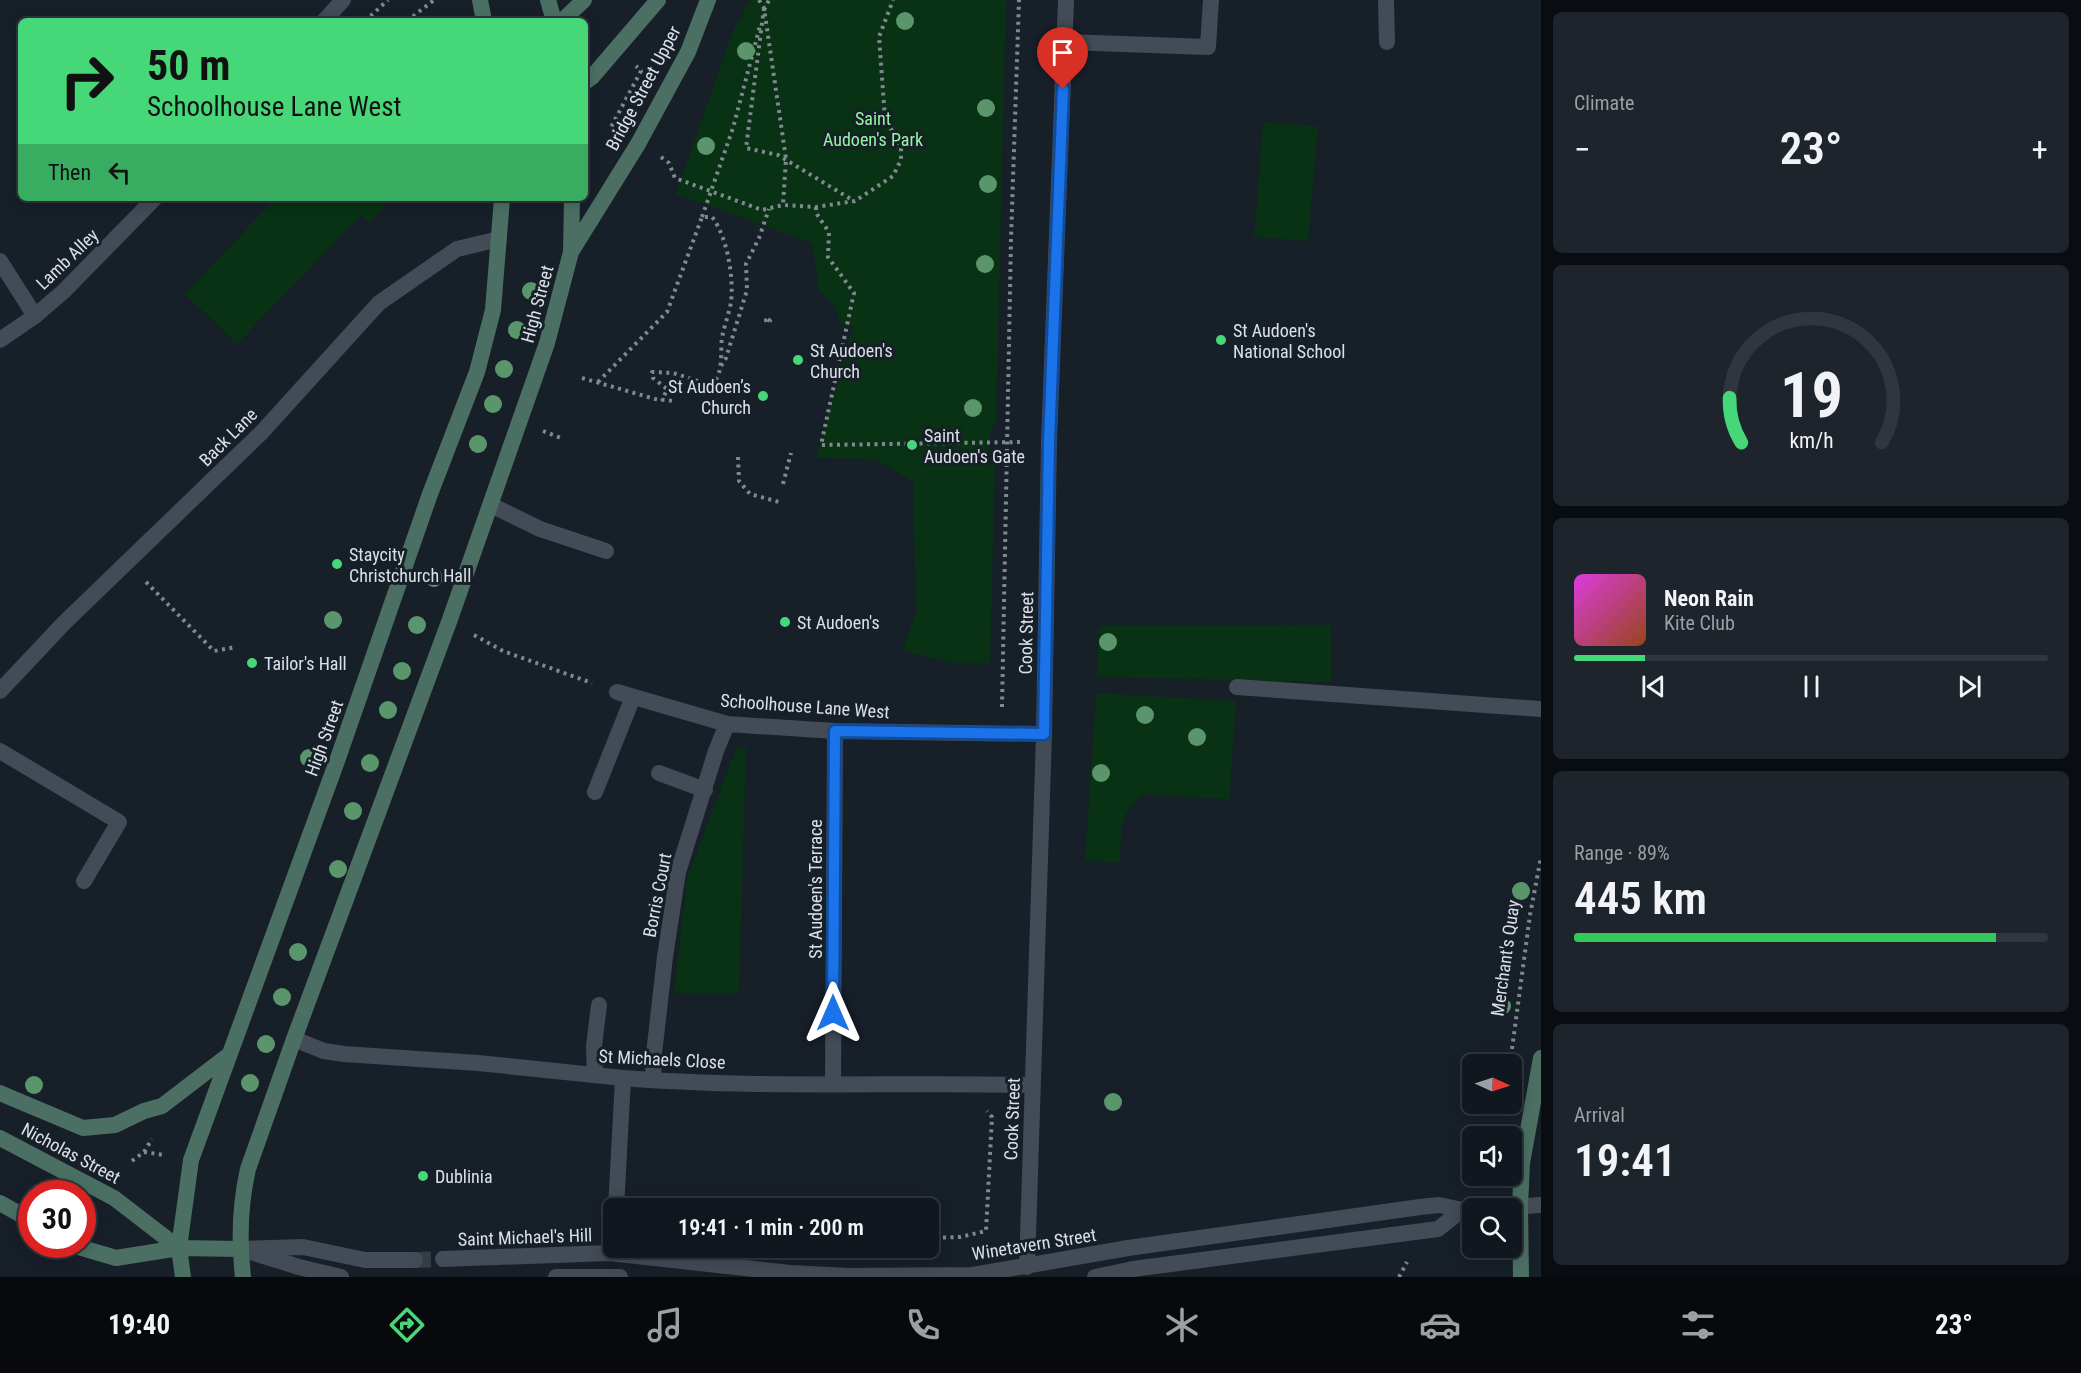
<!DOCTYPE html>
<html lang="en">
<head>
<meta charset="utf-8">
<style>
	:root { --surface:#11171f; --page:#1e242c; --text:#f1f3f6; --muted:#9c9fa4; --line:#30363d; --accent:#46d779 }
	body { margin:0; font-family:"Roboto Condensed",sans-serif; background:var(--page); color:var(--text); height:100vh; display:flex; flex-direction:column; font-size:22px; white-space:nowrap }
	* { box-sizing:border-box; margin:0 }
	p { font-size:20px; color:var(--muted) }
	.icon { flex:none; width:33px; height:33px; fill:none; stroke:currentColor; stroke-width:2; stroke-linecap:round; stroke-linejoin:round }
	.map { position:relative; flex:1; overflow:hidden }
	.side { display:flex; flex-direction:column; gap:12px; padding:12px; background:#090d11; width:540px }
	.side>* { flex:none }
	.guide { position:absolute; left:18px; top:18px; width:570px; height:183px; border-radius:9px; box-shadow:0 3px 15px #0003,0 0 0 2px var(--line); background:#46d779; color:#111; overflow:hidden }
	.needle { width:39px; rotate:93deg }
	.controls { position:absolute; left:1462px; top:1054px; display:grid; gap:12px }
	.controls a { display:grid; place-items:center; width:60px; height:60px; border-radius:9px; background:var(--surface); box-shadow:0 3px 15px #0003,0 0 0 2px var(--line); font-size:30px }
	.speed { position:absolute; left:18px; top:1180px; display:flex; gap:12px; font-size:30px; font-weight:700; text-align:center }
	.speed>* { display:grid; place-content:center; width:78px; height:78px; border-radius:50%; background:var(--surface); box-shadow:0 3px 15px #0003,0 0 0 2px var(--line); line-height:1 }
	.speed .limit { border:9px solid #d22; background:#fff; color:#111 }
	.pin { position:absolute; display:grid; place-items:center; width:51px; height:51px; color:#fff; margin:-62px -26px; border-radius:50% 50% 50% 0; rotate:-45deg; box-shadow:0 0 6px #0007 }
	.pin .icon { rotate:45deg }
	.me { position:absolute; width:66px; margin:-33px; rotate:0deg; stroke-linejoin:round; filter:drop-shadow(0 0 4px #0008) }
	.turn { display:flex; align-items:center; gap:21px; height:126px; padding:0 30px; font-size:27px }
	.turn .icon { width:78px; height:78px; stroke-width:2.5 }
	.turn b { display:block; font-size:42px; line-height:51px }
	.then { display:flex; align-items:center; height:57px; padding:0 30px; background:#0003; gap:12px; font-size:22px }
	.big { font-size:45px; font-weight:600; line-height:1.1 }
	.side .widget { flex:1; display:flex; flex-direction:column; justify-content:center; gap:9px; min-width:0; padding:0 21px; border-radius:9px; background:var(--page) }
	.side .dial { align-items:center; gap:0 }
	.dial svg { height:156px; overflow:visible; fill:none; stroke:var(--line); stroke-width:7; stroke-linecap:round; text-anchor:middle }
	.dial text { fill:var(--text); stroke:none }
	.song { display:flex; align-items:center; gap:18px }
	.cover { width:72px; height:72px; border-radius:9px; background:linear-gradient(135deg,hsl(300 70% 55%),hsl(20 70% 35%)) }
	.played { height:6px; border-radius:3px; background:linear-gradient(90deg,var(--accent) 15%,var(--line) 15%) }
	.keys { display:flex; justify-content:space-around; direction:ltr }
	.heat { display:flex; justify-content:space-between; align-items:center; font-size:33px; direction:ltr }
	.charge { height:9px; border-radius:4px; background:linear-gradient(90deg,#34c759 89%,var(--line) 0) }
	.trip { position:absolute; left:603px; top:1198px; width:336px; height:60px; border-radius:9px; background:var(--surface); box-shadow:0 3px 15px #0003,0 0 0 2px var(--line); font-weight:600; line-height:60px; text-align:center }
	.tab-bar { display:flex; height:96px; justify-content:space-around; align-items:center; background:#07090c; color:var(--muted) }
	.tab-bar .icon { width:42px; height:42px }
	.tab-bar .active { color:var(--accent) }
	.tab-bar b { font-size:27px; color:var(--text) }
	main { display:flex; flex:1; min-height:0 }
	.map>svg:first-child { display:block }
	.green { fill:#083213 }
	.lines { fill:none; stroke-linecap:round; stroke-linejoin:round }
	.tertiary-tunnel { stroke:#343c46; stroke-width:16; stroke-dasharray:16 8; stroke-linecap:butt }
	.path { stroke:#818891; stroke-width:4; stroke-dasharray:3 4.5; stroke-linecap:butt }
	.service { stroke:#424b56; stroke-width:16 }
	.minor { stroke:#424b56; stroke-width:16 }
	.tertiary { stroke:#424b56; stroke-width:16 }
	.secondary { stroke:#4b7063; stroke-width:16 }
	.tree { fill:#5b956b }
	.route-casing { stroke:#114b97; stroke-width:15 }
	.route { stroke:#1a73e8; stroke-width:10 }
	.poi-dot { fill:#46d779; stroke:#171f29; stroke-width:2 }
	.labels { text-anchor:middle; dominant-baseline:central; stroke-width:6; stroke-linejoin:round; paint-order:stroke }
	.street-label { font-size:18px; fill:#dae0e7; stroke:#171f29 }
	.park-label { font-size:18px; fill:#92f6a1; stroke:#171f29 }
	.poi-label { font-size:18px; fill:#dae0e7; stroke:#171f29; text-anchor:start }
</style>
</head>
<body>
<main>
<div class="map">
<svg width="1541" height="1277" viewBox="0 0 1541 1277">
	<rect width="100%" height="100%" fill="#171f29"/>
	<path class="green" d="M 750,0 L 1006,0 L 996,424 L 990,430 L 989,458 L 995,463 L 990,663 L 955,663 L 903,651 L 916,611 L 913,482 L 874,459 L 816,458 L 853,326 L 841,325 L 834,305 L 819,290 L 812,243 L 676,194 L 734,28 Z
		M 1263,122 L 1318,126 L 1308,241 L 1254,237 Z
		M 276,198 L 392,198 L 370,222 L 360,216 L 237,344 L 185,294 Z
		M 1331,625 L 1331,682 L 1097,677 L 1099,626 Z
		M 1096,693 L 1236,701 L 1229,799 L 1143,795 C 1117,815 1122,833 1120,863 L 1085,860 Z
		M 746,747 L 739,993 L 674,993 L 687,879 L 730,764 L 738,748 Z"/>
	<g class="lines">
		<path class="tertiary-tunnel" d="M 415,1260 L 443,1259"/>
		<path class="path" d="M 759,0 L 764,8 L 786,159 L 783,205
			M 764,8 L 746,148 L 778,155 L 854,201
			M 764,10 L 769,0
			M 365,21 L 388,0
			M 407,21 L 434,0
			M 614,131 L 610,129 L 641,71 L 636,66
			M 661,157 L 669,163 L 675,178 L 762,210 L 783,205 L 816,207 L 855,201 L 893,176 L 901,160 L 901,147 L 885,118 L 879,37 L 893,0
			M 816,207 L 816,213 L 829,232 L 828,257 L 854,293 L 821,445 L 1021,442
			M 702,217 L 733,128 L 760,26
			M 768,319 L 770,321 L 767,323 L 766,320 Z
			M 721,366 L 726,358 L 747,290 L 746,264 L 759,238 L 769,209
			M 582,378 L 655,399 L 673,401
			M 598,382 L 667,312 L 702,217 L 712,217 C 727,236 734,277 731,302 C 729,314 724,326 722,338 C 720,353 724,372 713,383 L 704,383 L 673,373 L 652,372 L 653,378 L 667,389 L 662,401
			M 543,431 L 561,438
			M 738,457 L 739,481 L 750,494 L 779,502
			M 783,484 L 791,453
			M 146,582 L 214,651 L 236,647
			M 474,635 L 503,651 L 592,683
			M 1002,707 L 1011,239 L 1019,0
			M 1512,1049 L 1530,915 L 1541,857
			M 144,1152 L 164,1155
			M 132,1161 L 144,1152 L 152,1139
			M 643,1202 L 662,1209
			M 928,1238 L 960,1237 L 986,1231 L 992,1117 L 987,1111
			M 1399,1277 L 1407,1262"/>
		<path class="service" d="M 1386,0 L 1387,42
			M 1065,42 L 1208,47 L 1211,0
			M 0,261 L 35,316
			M 491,505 L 540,529 L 606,551
			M 1237,687 L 1541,709
			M 0,691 L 64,623 L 262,432 L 379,303 L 457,249 L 499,239
			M 617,692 L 727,724 L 835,731 L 1044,734
			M 0,751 L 119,822 L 84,881
			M 659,773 L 705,790
			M 595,792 L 633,697
			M 294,1039 L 324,1051 L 344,1054 L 478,1063 L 623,1078
			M 595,1075 L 594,1046 L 599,1005
			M 653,1080 L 654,1054 L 665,957 L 678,872 L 716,751 L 727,724
			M 244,1250 L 299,1267 L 341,1277
			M 556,1277 L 620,1277
			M 1095,1277 L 1133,1269 L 1438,1229 L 1462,1210"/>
		<path class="minor" d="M 324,21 L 343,0
			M 0,340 L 35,316 L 64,291 L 155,198
			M 833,1084 L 835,731
			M 616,1209 L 623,1078 C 759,1089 896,1082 1032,1085
			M 609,1253 L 614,1224"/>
		<path class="tertiary" d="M 1488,1209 L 1541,1205
			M 240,1249 L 303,1247 L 365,1260 L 415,1260
			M 443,1259 L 609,1253 L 790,1273 L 848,1276 L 973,1275 L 1128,1248 L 1420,1207 L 1439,1205 L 1462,1210 L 1473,1210
			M 1027,1267 L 1044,734 L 1049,441 L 1066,0"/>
		<path class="secondary" d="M 480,0 L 484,21
			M 548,0 L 554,21
			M 562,21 L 584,0
			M 585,82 L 592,77 L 658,0
			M 571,252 L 638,144 L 688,52 L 708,0
			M 0,1093 L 83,1128 L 115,1125 L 144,1111 L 162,1106 L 226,1057
			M 0,1138 L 114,1198 L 179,1248
			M 0,1203 L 32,1221
			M 72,1245 L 116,1258 L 179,1248 L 240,1249
			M 183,1277 L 179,1248 L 191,1160 L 337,761 L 430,494 L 477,372 L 493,310 L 502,198
			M 243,1277 C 239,1242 240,1204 248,1169 L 294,1039 L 449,622 L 547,343 L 571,252 L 572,198
			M 1521,1277 L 1520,1207 L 1522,1163 L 1541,1058"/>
	</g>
	<g class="tree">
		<circle cx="905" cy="21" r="9"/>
		<circle cx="746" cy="51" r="9"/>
		<circle cx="986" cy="108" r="9"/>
		<circle cx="706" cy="146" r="9"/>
		<circle cx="988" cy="184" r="9"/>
		<circle cx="985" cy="264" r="9"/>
		<circle cx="531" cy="291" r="9"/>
		<circle cx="517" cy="330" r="9"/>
		<circle cx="504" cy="369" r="9"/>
		<circle cx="493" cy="404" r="9"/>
		<circle cx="973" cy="408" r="9"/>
		<circle cx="478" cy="444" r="9"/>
		<circle cx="434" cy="578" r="9"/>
		<circle cx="333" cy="620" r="9"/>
		<circle cx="417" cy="625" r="9"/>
		<circle cx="1108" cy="642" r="9"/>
		<circle cx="402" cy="671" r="9"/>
		<circle cx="388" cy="710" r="9"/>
		<circle cx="1145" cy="715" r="9"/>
		<circle cx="1197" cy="737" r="9"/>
		<circle cx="309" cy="758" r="9"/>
		<circle cx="370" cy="763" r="9"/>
		<circle cx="1101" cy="773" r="9"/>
		<circle cx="353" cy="811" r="9"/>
		<circle cx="338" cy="869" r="9"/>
		<circle cx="1521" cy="891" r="9"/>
		<circle cx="298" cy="952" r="9"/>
		<circle cx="282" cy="997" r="9"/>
		<circle cx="1502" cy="1006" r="9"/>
		<circle cx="266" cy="1044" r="9"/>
		<circle cx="250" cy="1083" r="9"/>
		<circle cx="34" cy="1085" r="9"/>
		<circle cx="1113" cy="1102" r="9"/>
	</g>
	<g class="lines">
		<defs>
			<path id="route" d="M 833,1013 L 835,731 L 1044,734 L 1049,441 L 1063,89"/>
		</defs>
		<use href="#route" class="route-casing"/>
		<use href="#route" class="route"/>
	</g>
	<g class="poi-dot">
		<circle cx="1221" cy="340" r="6"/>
		<circle cx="798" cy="360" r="6"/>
		<circle cx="763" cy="396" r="6"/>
		<circle cx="912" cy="445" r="6"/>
		<circle cx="337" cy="564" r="6"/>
		<circle cx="785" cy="622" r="6"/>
		<circle cx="252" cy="663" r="6"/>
		<circle cx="423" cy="1176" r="6"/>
	</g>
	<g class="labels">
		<g class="street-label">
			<text transform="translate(643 88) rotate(-62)">Bridge Street Upper</text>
			<text transform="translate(67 259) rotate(-44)">Lamb Alley</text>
			<text transform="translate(537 304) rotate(-75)">High Street</text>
			<text transform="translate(228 437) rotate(-45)">Back Lane</text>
			<text transform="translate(1026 633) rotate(-89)">Cook Street</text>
			<text transform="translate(805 706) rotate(4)">Schoolhouse Lane West</text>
			<text transform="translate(324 738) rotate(-70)">High Street</text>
			<text transform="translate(815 889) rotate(-90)">St Audoen's Terrace</text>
			<text transform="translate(657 895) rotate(-79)">Borris Court</text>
			<text transform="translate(1505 958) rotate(-82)">Merchant's Quay</text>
			<text transform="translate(662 1059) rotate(3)">St Michaels Close</text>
			<text transform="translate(1012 1119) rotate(-88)">Cook Street</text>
			<text transform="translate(71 1153) rotate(28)">Nicholas Street</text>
			<text transform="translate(525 1237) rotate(-2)">Saint Michael's Hill</text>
			<text transform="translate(1034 1244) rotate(-9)">Winetavern Street</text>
		</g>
		<g class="park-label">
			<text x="873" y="118">Saint<tspan x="873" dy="21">Audoen's Park</tspan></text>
		</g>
		<g class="poi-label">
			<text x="1233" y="330">St Audoen's<tspan x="1233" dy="21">National School</tspan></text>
			<text x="810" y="350">St Audoen's<tspan x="810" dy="21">Church</tspan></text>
			<text x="751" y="386" text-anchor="end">St Audoen’s<tspan x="751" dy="21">Church</tspan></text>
			<text x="924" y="435">Saint<tspan x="924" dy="21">Audoen's Gate</tspan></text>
			<text x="349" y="554">Staycity<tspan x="349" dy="21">Christchurch Hall</tspan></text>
			<text x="797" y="622">St Audoen's</text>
			<text x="264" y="663">Tailor's Hall</text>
			<text x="435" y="1176">Dublinia</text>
		</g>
	</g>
</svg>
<div class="controls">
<a><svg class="needle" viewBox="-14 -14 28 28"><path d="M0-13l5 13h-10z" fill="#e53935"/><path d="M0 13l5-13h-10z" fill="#9c9fa4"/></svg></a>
<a><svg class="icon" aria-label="sound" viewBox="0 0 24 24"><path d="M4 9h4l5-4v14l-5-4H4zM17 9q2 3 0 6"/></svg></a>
<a><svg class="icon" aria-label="search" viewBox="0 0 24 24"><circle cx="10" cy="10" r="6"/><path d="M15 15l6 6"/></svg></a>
</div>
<div class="speed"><div class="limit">30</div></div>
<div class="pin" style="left:1063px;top:89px;background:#d93025"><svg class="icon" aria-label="arrive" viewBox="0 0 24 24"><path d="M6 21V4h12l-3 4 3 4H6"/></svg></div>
<svg class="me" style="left:833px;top:1013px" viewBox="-20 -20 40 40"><path d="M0-17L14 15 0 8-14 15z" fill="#1a73e8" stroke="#fff" stroke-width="4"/></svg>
<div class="trip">19:41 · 1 min · 200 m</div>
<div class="guide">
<div class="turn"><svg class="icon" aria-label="right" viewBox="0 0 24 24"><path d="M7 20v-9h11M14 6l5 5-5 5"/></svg><div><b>50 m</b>Schoolhouse Lane West</div></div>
<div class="then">Then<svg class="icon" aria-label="left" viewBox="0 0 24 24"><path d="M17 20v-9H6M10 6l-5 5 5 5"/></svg></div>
</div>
</div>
<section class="side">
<div class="widget"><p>Climate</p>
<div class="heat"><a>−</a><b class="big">23°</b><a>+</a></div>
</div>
<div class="widget dial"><svg viewBox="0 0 100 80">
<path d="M14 69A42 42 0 1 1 86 69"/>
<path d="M14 69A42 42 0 0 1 8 46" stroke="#46d779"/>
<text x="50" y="56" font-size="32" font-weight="700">19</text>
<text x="50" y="72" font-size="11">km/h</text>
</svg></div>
<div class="widget">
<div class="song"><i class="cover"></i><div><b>Neon Rain</b><p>Kite Club</p></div></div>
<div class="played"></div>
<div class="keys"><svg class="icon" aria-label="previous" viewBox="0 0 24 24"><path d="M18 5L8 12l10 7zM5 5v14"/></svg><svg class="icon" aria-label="pause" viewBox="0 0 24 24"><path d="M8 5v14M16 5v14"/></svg><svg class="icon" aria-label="next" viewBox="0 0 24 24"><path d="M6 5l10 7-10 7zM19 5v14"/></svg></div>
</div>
<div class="widget"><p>Range · 89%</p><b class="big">445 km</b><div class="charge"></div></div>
<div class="widget"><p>Arrival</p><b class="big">19:41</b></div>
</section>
</main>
<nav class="tab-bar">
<b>19:40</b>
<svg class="icon active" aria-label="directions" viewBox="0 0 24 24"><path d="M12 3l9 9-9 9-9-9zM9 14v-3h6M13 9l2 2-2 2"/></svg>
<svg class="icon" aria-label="music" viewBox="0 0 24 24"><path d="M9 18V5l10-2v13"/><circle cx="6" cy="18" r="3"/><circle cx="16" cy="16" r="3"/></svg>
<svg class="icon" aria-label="phone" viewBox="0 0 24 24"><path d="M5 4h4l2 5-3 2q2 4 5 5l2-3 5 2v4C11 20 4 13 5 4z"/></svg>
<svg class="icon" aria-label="climate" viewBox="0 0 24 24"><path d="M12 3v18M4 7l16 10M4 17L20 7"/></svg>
<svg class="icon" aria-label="car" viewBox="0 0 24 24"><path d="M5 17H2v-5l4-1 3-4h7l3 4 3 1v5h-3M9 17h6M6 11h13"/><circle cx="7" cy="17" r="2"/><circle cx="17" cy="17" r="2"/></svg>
<svg class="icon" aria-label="filters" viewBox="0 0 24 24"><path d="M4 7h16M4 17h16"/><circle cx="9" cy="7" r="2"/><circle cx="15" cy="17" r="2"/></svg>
<b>23°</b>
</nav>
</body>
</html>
